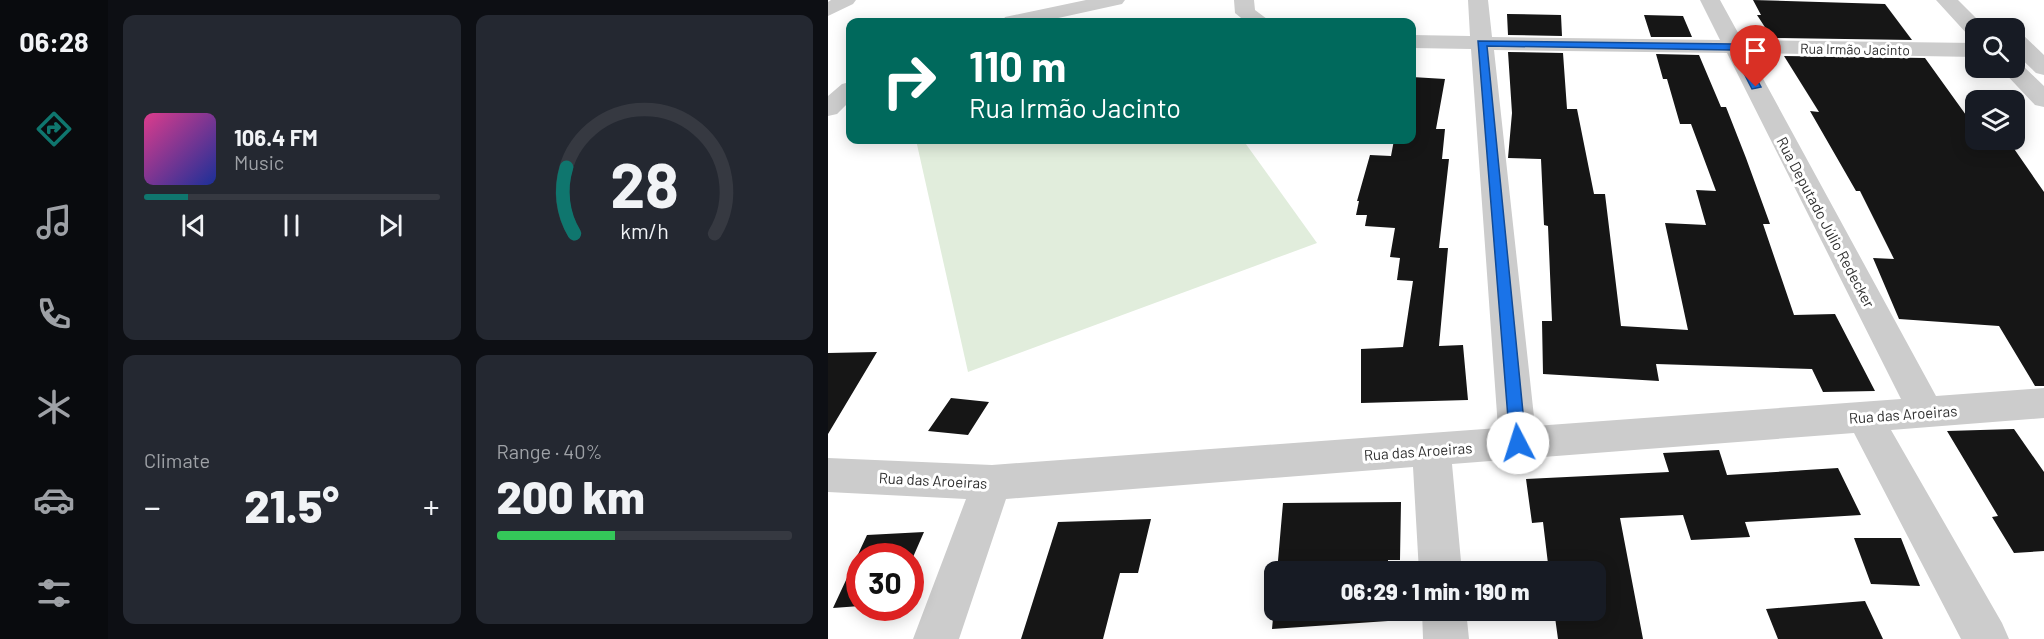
<!DOCTYPE html>
<html lang="en">
<head>
<meta charset="utf-8">
<style>
	:root { --surface:#171b24; --page:#242831; --text:#f1f3f6; --muted:#9ea1a6; --line:#363941; --accent:#0f766e }
	body { margin:0; font-family:Barlow,sans-serif; background:var(--page); color:var(--text); height:100vh; display:flex; flex-direction:column; font-size:22px; white-space:nowrap }
	* { box-sizing:border-box; margin:0 }
	p { font-size:20px; color:var(--muted) }
	.icon { flex:none; width:33px; height:33px; fill:none; stroke:currentColor; stroke-width:2; stroke-linecap:round; stroke-linejoin:round }
	.map { position:relative; flex:1; overflow:hidden }
	.details { display:flex; flex-direction:column; gap:15px; padding:15px; background:#0d0f14; width:720px }
	.details>* { flex:none }
	.hud { position:absolute; left:18px; top:18px; width:570px; height:126px; border-radius:12px; box-shadow:0 3px 15px #0003; background:#00695c; color:#fff; overflow:hidden }
	.buttons { position:absolute; left:1137px; top:18px; display:grid; gap:12px }
	.buttons a { display:grid; place-items:center; width:60px; height:60px; border-radius:12px; background:var(--surface); box-shadow:0 3px 15px #0003; font-size:30px }
	.speed { position:absolute; left:18px; top:543px; display:flex; gap:12px; font-size:30px; font-weight:700; text-align:center }
	.speed>* { display:grid; place-content:center; width:78px; height:78px; border-radius:50%; background:var(--surface); box-shadow:0 3px 15px #0003; line-height:1 }
	.speed .limit { border:9px solid #d22; background:#fff; color:#111 }
	.pin { position:absolute; display:grid; place-items:center; width:51px; height:51px; color:#fff; margin:-62px -26px; border-radius:50% 50% 50% 0; rotate:-45deg; box-shadow:0 0 6px #0007 }
	.pin .icon { rotate:45deg }
	.me { position:absolute; width:66px; margin:-33px; rotate:355deg; stroke-linejoin:round; filter:drop-shadow(0 0 4px #0008) }
	.turn { display:flex; align-items:center; gap:21px; height:126px; padding:0 24px; font-size:27px }
	.turn .icon { width:78px; height:78px; stroke-width:2.5 }
	.turn b { display:block; font-size:42px; line-height:51px }
	.big { font-size:45px; font-weight:800; line-height:1.1 }
	.details .card { flex:1; display:flex; flex-direction:column; justify-content:center; gap:9px; min-width:0; padding:0 21px; border-radius:12px; background:var(--page) }
	.details .dial { align-items:center; gap:0 }
	.dial svg { height:156px; overflow:visible; fill:none; stroke:var(--line); stroke-width:7; stroke-linecap:round; text-anchor:middle }
	.dial text { fill:var(--text); stroke:none }
	.song { display:flex; align-items:center; gap:18px }
	.cover { width:72px; height:72px; border-radius:9px; background:linear-gradient(135deg,hsl(330 70% 55%),hsl(230 70% 35%)) }
	.played { height:6px; border-radius:3px; background:linear-gradient(90deg,var(--accent) 15%,var(--line) 15%) }
	.keys { display:flex; justify-content:space-around; direction:ltr }
	.heat { display:flex; justify-content:space-between; align-items:center; font-size:33px; direction:ltr }
	.charge { height:9px; border-radius:4px; background:linear-gradient(90deg,#34c759 40%,var(--line) 0) }
	.details .tiles { flex:1; display:grid; gap:15px; grid-template-columns:repeat(2,1fr) }
	.trip { position:absolute; left:436px; top:561px; width:342px; height:60px; border-radius:12px; background:var(--surface); box-shadow:0 3px 15px #0003; font-weight:800; line-height:60px; text-align:center }
	main { display:flex; flex:1; min-height:0 }
	.tabs { display:flex; flex-direction:column; width:108px; justify-content:space-around; align-items:center; background:#090b0e; color:var(--muted) }
	.tabs .icon { width:42px; height:42px }
	.tabs .current { color:var(--accent) }
	.tabs b { font-size:27px; color:var(--text) }
	.map>svg:first-child { display:block }
	.green { fill:#e1eddc }
	.building { fill:#161616 }
	.lines { fill:none; stroke-linecap:round; stroke-linejoin:round }
	.minor { fill:#ccc; fill-rule:evenodd }
	.tertiary { fill:#ccc; fill-rule:evenodd }
	.route { fill:#1a73e8; stroke:#114b97; stroke-width:1.5 }
	.labels { text-anchor:middle; dominant-baseline:central; stroke-width:6; stroke-linejoin:round; paint-order:stroke }
	.far-street-label { font-size:14px; fill:#2f2f2f; stroke:#fff }
	.street-label { font-size:15px; fill:#2f2f2f; stroke:#fff }
</style>
</head>
<body>
<main>
<nav class="tabs">
<b>06:28</b>
<svg class="icon current" aria-label="directions" viewBox="0 0 24 24"><path d="M12 3l9 9-9 9-9-9zM9 14v-3h6M13 9l2 2-2 2"/></svg>
<svg class="icon" aria-label="music" viewBox="0 0 24 24"><path d="M9 18V5l10-2v13"/><circle cx="6" cy="18" r="3"/><circle cx="16" cy="16" r="3"/></svg>
<svg class="icon" aria-label="phone" viewBox="0 0 24 24"><path d="M5 4h4l2 5-3 2q2 4 5 5l2-3 5 2v4C11 20 4 13 5 4z"/></svg>
<svg class="icon" aria-label="climate" viewBox="0 0 24 24"><path d="M12 3v18M4 7l16 10M4 17L20 7"/></svg>
<svg class="icon" aria-label="car" viewBox="0 0 24 24"><path d="M5 17H2v-5l4-1 3-4h7l3 4 3 1v5h-3M9 17h6M6 11h13"/><circle cx="7" cy="17" r="2"/><circle cx="17" cy="17" r="2"/></svg>
<svg class="icon" aria-label="filters" viewBox="0 0 24 24"><path d="M4 7h16M4 17h16"/><circle cx="9" cy="7" r="2"/><circle cx="15" cy="17" r="2"/></svg>
</nav>
<section class="details">
<div class="tiles">
<div class="card">
<div class="song"><i class="cover"></i><div><b>106.4 FM</b><p>Music</p></div></div>
<div class="played"></div>
<div class="keys"><svg class="icon" aria-label="previous" viewBox="0 0 24 24"><path d="M18 5L8 12l10 7zM5 5v14"/></svg><svg class="icon" aria-label="pause" viewBox="0 0 24 24"><path d="M8 5v14M16 5v14"/></svg><svg class="icon" aria-label="next" viewBox="0 0 24 24"><path d="M6 5l10 7-10 7zM19 5v14"/></svg></div>
</div>
<div class="card dial"><svg viewBox="0 0 100 80">
<path d="M14 69A42 42 0 1 1 86 69"/>
<path d="M14 69A42 42 0 0 1 10 35" stroke="#0f766e"/>
<text x="50" y="56" font-size="32" font-weight="700">28</text>
<text x="50" y="72" font-size="11">km/h</text>
</svg></div>
<div class="card"><p>Climate</p>
<div class="heat"><a>−</a><b class="big">21.5°</b><a>+</a></div>
</div>
<div class="card"><p>Range · 40%</p><b class="big">200 km</b><div class="charge"></div></div>
</div>
</section>
<div class="map">
<svg width="1216" height="639" viewBox="0 0 1216 639">
	<rect width="100%" height="100%" fill="#fff"/>
	<path class="green" d="M 88,140 L 415,140 L 489,243 L 140,372 Z"/>
	<path class="building" d="M 925,0 L 1057,4 L 1084,40 L 944,38 L 929,15 L 933,15 Z
		M 679,14 L 733,15 L 734,36 L 680,35 Z
		M 816,15 L 855,16 L 864,37 L 823,37 Z
		M 680,52 L 735,53 L 739,109 L 749,109 L 766,194 L 777,194 L 793,326 L 860,330 L 837,223 L 878,225 L 868,190 L 888,191 L 863,124 L 852,124 L 839,79 L 835,79 L 828,54 L 871,55 L 893,107 L 898,107 L 918,158 L 942,224 L 935,224 L 966,315 L 1007,314 L 1047,391 L 995,392 L 984,369 L 828,364 L 831,381 L 715,374 L 714,321 L 724,321 L 720,226 L 716,225 L 713,159 L 680,158 L 684,113 Z
		M 956,56 L 1097,58 L 1138,115 L 1148,115 L 1148,140 L 1180,140 L 1216,192 L 1216,386 L 1207,386 L 1171,326 L 1071,319 L 1045,258 L 1066,259 L 1032,191 L 1028,191 L 982,111 L 991,112 Z
		M 584,77 L 617,79 L 608,129 L 617,129 L 614,159 L 621,159 L 611,248 L 620,248 L 611,346 L 635,345 L 640,400 L 533,403 L 533,349 L 575,347 L 585,281 L 569,280 L 572,258 L 562,257 L 567,228 L 537,226 L 539,215 L 528,215 L 531,201 L 529,201 L 542,155 L 563,156 L 566,140 L 584,140 Z
		M 49,352 L 0,434 L 0,353 Z
		M 123,398 L 161,402 L 140,435 L 100,431 Z
		M 1186,429 L 1216,472 L 1216,551 L 1186,553 L 1164,517 L 1170,516 L 1119,431 Z
		M 891,450 L 899,475 L 1010,468 L 1033,515 L 917,522 L 922,537 L 863,540 L 855,515 L 792,518 L 815,639 L 730,639 L 726,610 L 768,610 L 768,572 L 721,572 L 715,522 L 704,523 L 698,479 L 841,472 L 835,453 Z
		M 573,502 L 572,560 L 560,560 L 560,572 L 449,572 L 455,503 Z
		M 323,519 L 310,573 L 292,573 L 275,639 L 193,639 L 230,522 Z
		M 96,532 L 82,564 L 82,556 L 32,556 L 32,606 L 5,608 L 39,535 Z
		M 1026,538 L 1073,538 L 1092,586 L 1043,584 Z
		M 447,596 L 447,610 L 560,610 L 560,621 L 444,629 Z
		M 1037,601 L 1055,639 L 950,639 L 938,609 Z"/>
	<g class="lines">
		<path class="minor" d="M 3,0 L 28,0 L 25,4 L 0,16 L 0,2 Z
			M 258,0 L 297,0 L 294,4 L 212,22 L 174,22 L 177,17 Z
			M 406,0 L 426,0 L 427,10 L 443,22 L 418,22 L 407,13 Z
			M 640,0 L 660,0 L 664,37 L 892,40 L 872,0 L 892,0 L 914,40 L 1148,43 L 1148,57 L 921,53 L 1108,396 L 1216,388 L 1216,418 L 1063,430 L 1174,623 L 1181,639 L 1133,639 L 1026,433 L 624,464 L 634,572 L 591,572 L 585,467 L 178,499 L 131,639 L 85,639 L 138,499 L 0,492 L 0,458 L 164,465 L 670,428 L 643,49 L 584,48 L 584,35 L 642,36 ZM 666,50 L 899,53 L 1073,399 L 707,426 Z
			M 22,82 L 22,101 L 9,114 L 0,116 L 0,96 L 14,84 Z
			M 594,610 L 638,610 L 641,639 L 595,639 Z"/>
		<path class="tertiary" d="M 1108,0 L 1130,0 L 1158,28 L 1148,28 L 1148,36 L 1140,35 Z
			M 1186,33 L 1194,34 L 1216,55 L 1216,75 L 1208,73 L 1186,52 Z
			M 1186,62 L 1192,63 L 1216,86 L 1216,107 L 1207,105 L 1172,68 L 1186,68 Z"/>
	</g>
	<path class="route" d="M 650,41 L 907,44 L 911,47 L 933,87 L 924,89 L 904,50 L 659,46 L 698,443 L 695,448 L 690,450 L 684,448 L 682,443 Z"/>
	<g class="labels">
		<g class="far-street-label">
			<text transform="translate(1027 49) rotate(1)">Rua Irmão Jacinto</text>
		</g>
		<g class="street-label">
			<text transform="translate(998 222) rotate(62)">Rua Deputado Júlio Redecker</text>
			<text transform="translate(1075 414) rotate(-4)">Rua das Aroeiras</text>
			<text transform="translate(590 451) rotate(-4)">Rua das Aroeiras</text>
			<text transform="translate(105 480) rotate(3)">Rua das Aroeiras</text>
		</g>
	</g>
</svg>
<div class="buttons">
<a><svg class="icon" aria-label="search" viewBox="0 0 24 24"><circle cx="10" cy="10" r="6"/><path d="M15 15l6 6"/></svg></a>
<a><svg class="icon" aria-label="layers" viewBox="0 0 24 24"><path d="M12 4l9 5-9 5-9-5zM3 14l9 5 9-5"/></svg></a>
</div>
<div class="speed"><div class="limit">30</div></div>
<div class="pin" style="left:928px;top:87px;background:#d93025"><svg class="icon" aria-label="arrive" viewBox="0 0 24 24"><path d="M6 21V4h12l-3 4 3 4H6"/></svg></div>
<svg class="me" style="left:690px;top:443px" viewBox="-20 -20 40 40"><circle r="19" fill="#fff"/><path d="M0-13L10 11 0 6-10 11z" fill="#1a73e8"/></svg>
<div class="trip">06:29 · 1 min · 190 m</div>
<div class="hud">
<div class="turn"><svg class="icon" aria-label="right" viewBox="0 0 24 24"><path d="M7 20v-9h11M14 6l5 5-5 5"/></svg><div><b>110 m</b>Rua Irmão Jacinto</div></div>
</div>
</div>
</main>
</body>
</html>
